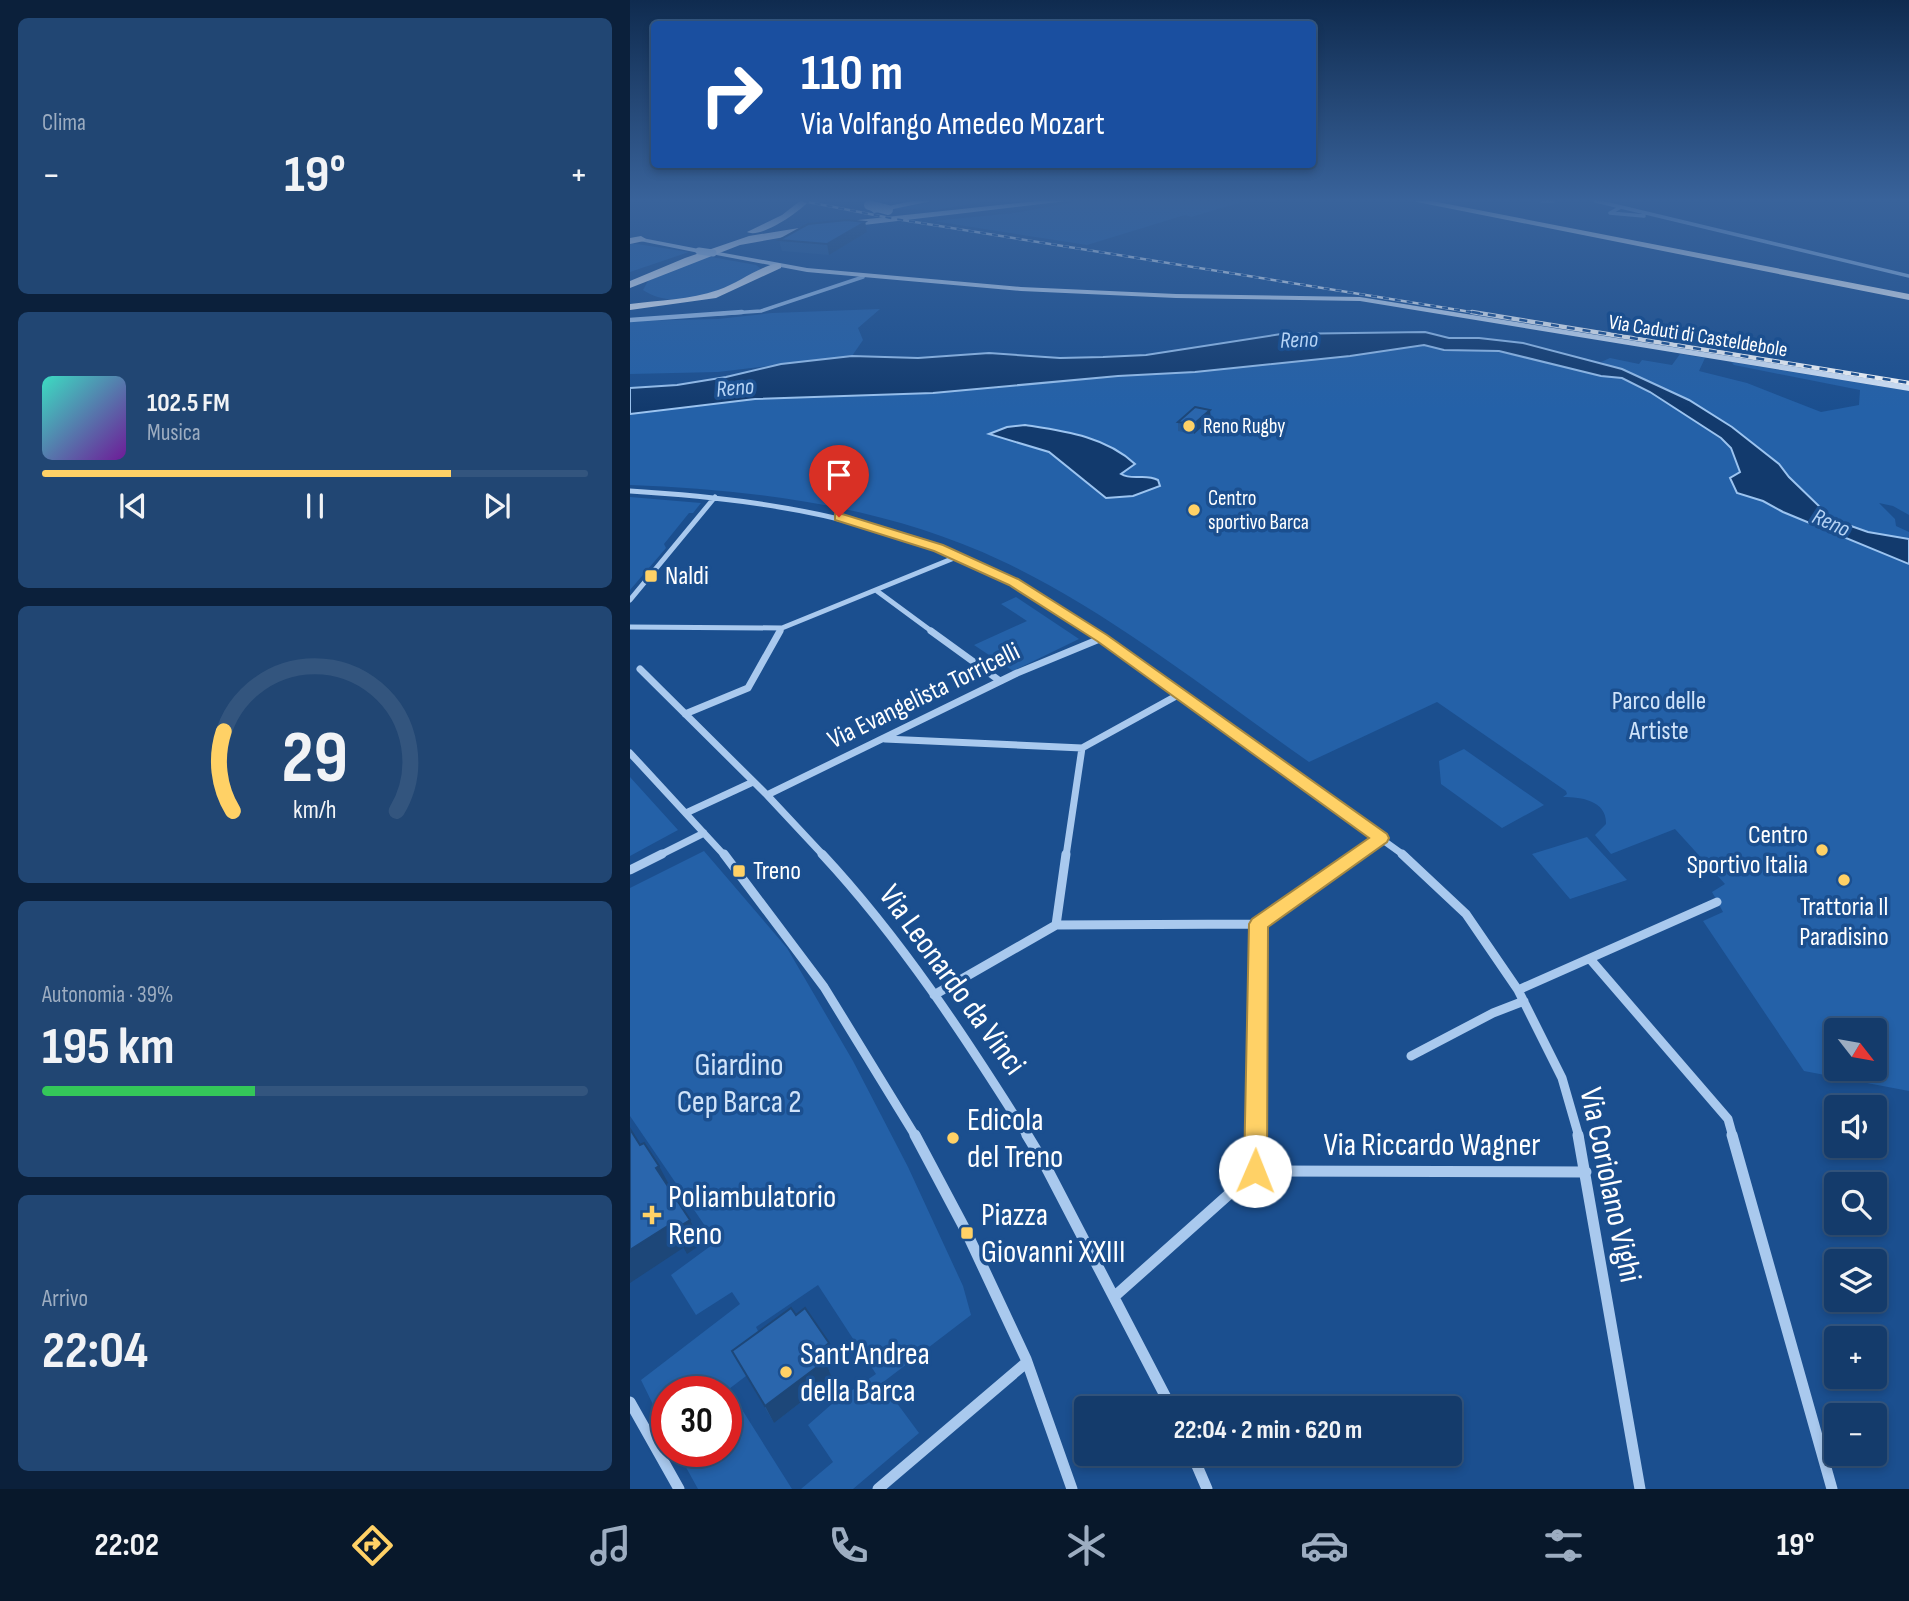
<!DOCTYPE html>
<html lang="it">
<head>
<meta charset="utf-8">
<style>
	:root { --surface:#143b6b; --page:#214673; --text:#f1f3f6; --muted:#9dadc1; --line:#33557e; --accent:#ffd166 }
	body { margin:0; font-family:"Sofia Sans Condensed",sans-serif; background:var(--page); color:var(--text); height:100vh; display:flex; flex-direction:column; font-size:26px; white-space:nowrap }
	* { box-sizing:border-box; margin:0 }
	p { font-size:23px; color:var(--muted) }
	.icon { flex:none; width:38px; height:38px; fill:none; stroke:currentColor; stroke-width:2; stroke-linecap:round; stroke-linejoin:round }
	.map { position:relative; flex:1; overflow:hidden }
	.details { display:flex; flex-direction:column; gap:18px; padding:18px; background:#0b203b; width:630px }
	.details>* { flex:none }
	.banner { position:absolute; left:21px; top:21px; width:665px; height:147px; border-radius:7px; box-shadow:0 4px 10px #0003,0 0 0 2px var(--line); background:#1a4fa0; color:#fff; overflow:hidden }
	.needle { width:46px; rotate:121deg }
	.buttons { position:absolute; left:1194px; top:1018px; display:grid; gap:14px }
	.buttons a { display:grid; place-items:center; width:63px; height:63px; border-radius:7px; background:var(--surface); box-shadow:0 4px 10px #0003,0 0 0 2px var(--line); font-size:35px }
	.speed { position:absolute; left:21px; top:1376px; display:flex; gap:14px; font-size:35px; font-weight:700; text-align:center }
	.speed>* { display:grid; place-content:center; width:91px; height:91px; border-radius:50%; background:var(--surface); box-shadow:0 4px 10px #0003,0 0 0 2px var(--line); line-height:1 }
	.speed .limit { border:10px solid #d22; background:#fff; color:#111 }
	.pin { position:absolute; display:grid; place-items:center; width:60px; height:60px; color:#fff; margin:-72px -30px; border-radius:50% 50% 50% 0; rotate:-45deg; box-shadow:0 0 7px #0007 }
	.pin .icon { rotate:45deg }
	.me { position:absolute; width:77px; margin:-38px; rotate:1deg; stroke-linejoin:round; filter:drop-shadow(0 0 5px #0008) }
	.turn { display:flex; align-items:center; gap:24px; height:147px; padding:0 35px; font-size:32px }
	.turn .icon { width:91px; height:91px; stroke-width:2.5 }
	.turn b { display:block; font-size:49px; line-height:60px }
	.big { font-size:52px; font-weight:700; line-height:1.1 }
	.details .widget { flex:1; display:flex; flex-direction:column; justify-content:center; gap:10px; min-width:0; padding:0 24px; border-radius:10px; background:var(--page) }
	.details .dial { align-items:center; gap:0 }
	.dial svg { height:182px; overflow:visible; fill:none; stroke:var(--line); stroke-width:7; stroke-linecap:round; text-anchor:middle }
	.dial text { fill:var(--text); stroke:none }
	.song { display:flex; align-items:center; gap:21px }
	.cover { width:84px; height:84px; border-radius:10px; background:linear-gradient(135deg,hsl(170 70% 55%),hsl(280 70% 35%)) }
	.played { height:7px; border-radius:4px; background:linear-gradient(90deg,var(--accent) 75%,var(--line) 75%) }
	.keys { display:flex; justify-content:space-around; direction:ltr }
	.heat { display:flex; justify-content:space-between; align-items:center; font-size:38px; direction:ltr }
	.charge { height:10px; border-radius:5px; background:linear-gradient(90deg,#34c759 39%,var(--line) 0) }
	.trip { position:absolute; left:444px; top:1396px; width:388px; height:70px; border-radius:7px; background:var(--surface); box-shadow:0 4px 10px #0003,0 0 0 2px var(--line); font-weight:700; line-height:70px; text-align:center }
	.tabs { display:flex; height:112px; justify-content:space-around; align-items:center; background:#08182b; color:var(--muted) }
	.tabs .icon { width:49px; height:49px }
	.tabs .on { color:var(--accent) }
	.tabs b { font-size:32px; color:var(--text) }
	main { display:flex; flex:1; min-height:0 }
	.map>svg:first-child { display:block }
	.green { fill:#2461a8; fill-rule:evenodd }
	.water { fill:#123a6d; stroke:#9cc4f0; stroke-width:2 }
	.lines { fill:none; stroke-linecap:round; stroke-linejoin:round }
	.minor-far5 { stroke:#a9c9ee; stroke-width:3.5 }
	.minor-far4 { stroke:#a9c9ee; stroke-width:4.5 }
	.minor-far3 { stroke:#a9c9ee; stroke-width:5 }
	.minor-far2 { stroke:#a9c9ee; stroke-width:7 }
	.minor-far1 { stroke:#a9c9ee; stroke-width:9 }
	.minor { stroke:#a9c9ee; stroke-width:11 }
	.secondary { fill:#d6e6fa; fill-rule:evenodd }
	.trunk { fill:#f8faff; fill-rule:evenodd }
	.motorway { fill:#fff; fill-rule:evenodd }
	.rail-far1-casing { stroke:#fff; stroke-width:2.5 }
	.rail-casing { stroke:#fff; stroke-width:4.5 }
	.rail-far1 { stroke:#1b4f8f; stroke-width:2; stroke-dasharray:6; stroke-linecap:butt }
	.rail { stroke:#1b4f8f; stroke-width:2.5; stroke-dasharray:8; stroke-linecap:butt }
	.secondary-bridge { stroke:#d6e6fa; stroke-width:7 }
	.trunk-bridge { stroke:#f8faff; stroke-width:10 }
	.wall { fill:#245895 }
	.shaded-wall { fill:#1d4779 }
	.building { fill:#2a66ad; stroke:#1d4779; stroke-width:2 }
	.route { fill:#ffd166; stroke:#a68842; stroke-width:2 }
	.poi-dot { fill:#ffd166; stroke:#1b4f8f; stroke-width:2.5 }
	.labels { text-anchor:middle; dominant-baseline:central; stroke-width:7; stroke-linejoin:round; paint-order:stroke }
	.far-street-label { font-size:21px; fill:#fff; stroke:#1b4f8f }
	.far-poi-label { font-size:21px; fill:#fff; stroke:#1b4f8f; text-anchor:start }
	.far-water-label { font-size:23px; font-style:italic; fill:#b5d3f5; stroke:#1b4f8f }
	.poi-label { font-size:26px; fill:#fff; stroke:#1b4f8f; text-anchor:start }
	.street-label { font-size:26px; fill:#fff; stroke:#1b4f8f }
	.park-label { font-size:26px; fill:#cfe3fa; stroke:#1b4f8f }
	.near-street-label { font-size:32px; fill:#fff; stroke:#1b4f8f }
	.near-park-label { font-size:32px; fill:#cfe3fa; stroke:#1b4f8f }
	.near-poi-label { font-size:32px; fill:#fff; stroke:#1b4f8f; text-anchor:start }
</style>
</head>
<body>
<main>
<section class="details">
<div class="widget"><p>Clima</p>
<div class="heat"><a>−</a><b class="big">19°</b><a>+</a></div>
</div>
<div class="widget">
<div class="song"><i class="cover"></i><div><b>102.5 FM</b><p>Musica</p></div></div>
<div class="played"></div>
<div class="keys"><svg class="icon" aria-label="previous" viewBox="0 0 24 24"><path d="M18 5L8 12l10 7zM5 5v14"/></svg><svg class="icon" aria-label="pause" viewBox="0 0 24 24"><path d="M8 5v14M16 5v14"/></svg><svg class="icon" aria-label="next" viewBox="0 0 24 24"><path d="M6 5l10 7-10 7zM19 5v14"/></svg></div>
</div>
<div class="widget dial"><svg viewBox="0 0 100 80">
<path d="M14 69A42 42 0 1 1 86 69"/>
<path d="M14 69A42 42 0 0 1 10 34" stroke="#ffd166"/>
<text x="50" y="56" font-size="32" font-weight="700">29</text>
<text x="50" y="72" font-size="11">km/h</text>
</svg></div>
<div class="widget"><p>Autonomia · 39%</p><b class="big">195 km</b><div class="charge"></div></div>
<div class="widget"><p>Arrivo</p><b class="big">22:04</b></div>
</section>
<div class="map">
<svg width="1279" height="1489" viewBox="0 0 1279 1489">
	<rect width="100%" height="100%" fill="#1b4f8f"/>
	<path class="green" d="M 310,201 L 357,201 L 306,210 L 262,209 Z
		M 450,201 L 615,201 L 561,217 L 555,215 L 457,245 L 303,221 L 384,213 Z
		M 0,243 L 59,252 L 0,272 Z
		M 76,256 L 126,265 L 131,269 C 99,287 48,314 13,290 L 18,281 Z
		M 250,309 L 228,328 L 233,340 L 222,356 L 88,372 L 0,374 L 0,321 L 88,319 L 142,313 Z
		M 794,345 L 815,350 L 869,351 L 971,376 L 992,378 L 1020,392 L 1071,424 L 1101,447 L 1111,468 L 1107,493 L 1133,501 L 1153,512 L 1279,564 L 1279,1091 L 1174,1071 L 1073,921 L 1093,912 L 1082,892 L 1095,884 L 1045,829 L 981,854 L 965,835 L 976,824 C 977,801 952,797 933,797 L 937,794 L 936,791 L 807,702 L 679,762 C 580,693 482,613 372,561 C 256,506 127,490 0,485 L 0,414 L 125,399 L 303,393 L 488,376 L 565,372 L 720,356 ZM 1206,1031 L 1244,1031 L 1244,1069 L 1206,1069 Z
		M 1050,354 L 1075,358 L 1069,371 L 1117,383 L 1191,412 L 1229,405 L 1230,390 L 1104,365 L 1101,362 L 1279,391 L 1279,515 L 1263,506 L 1249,503 L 1265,519 L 1266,526 L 1279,532 L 1279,539 L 1238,532 L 1185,514 L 1191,508 L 1159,477 L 1149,464 L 1085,416 L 1028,385 L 971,362 L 980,358 L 1009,364 L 1012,360 L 1042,365 Z
		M 0,497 L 71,503 L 63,513 L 59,513 L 34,544 L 36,548 L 0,590 Z
		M 386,597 L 449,639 L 383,671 L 344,645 L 397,621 L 371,604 Z
		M 834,749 L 914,805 L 872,828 L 811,784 L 809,761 Z
		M 0,777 L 48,830 L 0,856 Z
		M 957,837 L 997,880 L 940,899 L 902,854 Z
		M 74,851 L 157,948 L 223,1061 L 278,1167 L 333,1286 L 341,1315 L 252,1383 L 289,1433 L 223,1489 L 171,1489 L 203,1462 L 178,1425 L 203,1403 L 246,1374 L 188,1285 L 126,1327 L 137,1349 L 116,1376 L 99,1389 L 162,1489 L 68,1489 L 47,1451 L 96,1451 L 96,1391 L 37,1391 L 37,1433 L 11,1380 L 110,1304 L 102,1292 L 66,1315 L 41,1275 L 86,1242 L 0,1116 L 0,888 Z"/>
	<path class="water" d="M 795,332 L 819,338 L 849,338 L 893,343 L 992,369 L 1059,400 L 1102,427 L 1149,464 L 1159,477 L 1191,508 L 1193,513 L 1187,514 L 1238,532 L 1279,539 L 1279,564 L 1153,512 L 1133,501 L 1107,493 L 1100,478 L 1110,472 L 1101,448 L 1091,438 L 1020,392 L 992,378 L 971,376 L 869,351 L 814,350 L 794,345 L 720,356 L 565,372 L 488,376 L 303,393 L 125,399 L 0,414 L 0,388 L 47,385 L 96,377 L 151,364 L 222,356 L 288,358 L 359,353 L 430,358 L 473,357 L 516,355 L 651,334 Z
		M 395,425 C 433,431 475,436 505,464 L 491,474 C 503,481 515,473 528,480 L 530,486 L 503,496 L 476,498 L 419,452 L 359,434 L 377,427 Z"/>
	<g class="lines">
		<path class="minor-far5" d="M 912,201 L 923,201
			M 966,201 L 1279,276
			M 991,207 L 980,213 L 1014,216
			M 87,314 L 131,311 L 233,277"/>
		<path class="minor-far4" d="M 0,320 L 112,312"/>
		<path class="minor-far3" d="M 0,491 C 180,502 313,531 464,633
			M 247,591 L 304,633
			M 0,600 L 85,497
			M 0,627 L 152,628
			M 149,633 L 152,628 L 329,556"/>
		<path class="minor-far2" d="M 301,631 L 370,681
			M 462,631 L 775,856
			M 10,669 L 137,795 L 194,856
			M 55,714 L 118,688 L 150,631
			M 255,739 L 452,748 L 548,695
			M 0,753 L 95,856
			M 137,795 L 387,673 L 472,638
			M 56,813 L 123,782
			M 28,856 L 74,833
			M 436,856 L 452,748
			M 726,856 L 751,838"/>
		<path class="minor-far1" d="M 94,854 L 194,987 L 286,1137
			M 192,854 C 271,939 336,1038 398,1137
			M 772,854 L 836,914 L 888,990
			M 0,870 L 32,854
			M 426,925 L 628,924
			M 960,959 L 1098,1119 L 1103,1137
			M 304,995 L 426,925 L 436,854
			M 781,1056 L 863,1013 L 894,1001
			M 625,1137 L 628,924 L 728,854
			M 949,1137 L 932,1078 L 888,990 L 1087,902"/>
		<path class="minor" d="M 285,1135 L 336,1231 L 396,1359 L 442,1489
			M 397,1135 L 414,1163 L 542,1409
			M 948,1135 L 1010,1489
			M 1102,1135 L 1202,1489
			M 625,1171 L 625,1135
			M 485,1296 L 625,1171 L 956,1172
			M 0,1402 L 49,1489
			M 562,1454 L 577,1489
			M 248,1489 L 397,1362"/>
		<path class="secondary" d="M 7,237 L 69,249 L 72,251 L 69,253 L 5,240 Z
			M 83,251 L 177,268 L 391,287 L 546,294 L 730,297 L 1279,385 L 1279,391 L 730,301 L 546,298 L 391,291 L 177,272 L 81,254 Z"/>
		<path class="trunk" d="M 170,201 L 179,201 C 169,212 131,239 117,232 L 152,215 Z
			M 282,201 L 302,201 L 244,213 L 240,210 Z
			M 408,201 L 436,201 L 200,229 L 110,245 L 0,288 L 0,281 L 55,258 L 119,236 L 200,223 Z
			M 11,236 L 16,239 L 14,241 L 0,244 L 0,238 Z
			M 148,263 L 151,264 L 151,268 L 86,298 L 0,310 L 0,304 C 29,300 60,300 88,290 C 109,283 126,268 148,263 Z"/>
		<path class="motorway" d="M 782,201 L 802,201 L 1279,294 L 1279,300 Z"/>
		<defs>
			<path id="rail-far1" d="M 173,201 L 260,218 L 853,314"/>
			<path id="rail" d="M 842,312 L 1279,383"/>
		</defs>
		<use href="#rail-far1" class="rail-far1-casing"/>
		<use href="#rail" class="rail-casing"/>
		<use href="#rail-far1" class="rail-far1"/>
		<use href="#rail" class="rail"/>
		<path class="secondary-bridge" d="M 69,251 L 83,253"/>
		<path class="trunk-bridge" d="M 239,205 L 258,210"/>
	</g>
	<path class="wall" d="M 235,222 L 237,232 L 199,255 L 152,251 L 149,240 Z
		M 581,419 L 564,434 L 548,431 L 548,422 Z
		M 166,1315 L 207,1360 L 198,1368 L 202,1378 L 144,1423 L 102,1351 Z"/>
	<path class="shaded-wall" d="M 235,222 L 237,232 L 199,255 L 197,244 Z
		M 580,410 L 581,419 L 564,434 L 564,424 Z
		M 29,1166 L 42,1190 L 39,1192 L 26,1168 Z
		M 60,1220 L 72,1244 L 57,1254 L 44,1230 Z
		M 41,1224 L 53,1248 L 0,1283 L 0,1250 Z
		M 199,1343 L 207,1360 L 198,1368 L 202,1378 L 144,1423 L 135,1406 L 188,1352 Z"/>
	<path class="building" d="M 217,220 L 235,222 L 197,244 L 149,240 L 178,224 Z
		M 565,407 L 580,410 L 564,424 L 548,422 Z
		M 0,1129 L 10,1145 L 14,1143 L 29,1166 L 26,1168 L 60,1220 L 44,1230 L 41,1224 L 0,1250 Z
		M 161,1308 L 166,1315 L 175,1308 L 199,1343 L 188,1352 L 195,1361 L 135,1406 L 102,1351 Z"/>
	<linearGradient id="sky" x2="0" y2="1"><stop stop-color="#0f2b4f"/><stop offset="0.49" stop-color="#39639b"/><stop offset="1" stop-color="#39639b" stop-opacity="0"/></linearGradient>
	<rect width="1279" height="409" fill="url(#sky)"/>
	<path class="route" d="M 209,513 L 313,545 L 388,579 L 477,635 L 757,834 L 759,838 L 757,842 L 638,927 L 637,1171 L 633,1178 L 625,1181 L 617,1178 L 614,1171 L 619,924 L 622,919 L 739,838 L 467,641 L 379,585 L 304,551 L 205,520 L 205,514 Z"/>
	<g class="poi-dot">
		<circle cx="559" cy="426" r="7"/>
		<circle cx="564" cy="510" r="7"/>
		<rect x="14" y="569" width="14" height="14" rx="3.5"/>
		<circle cx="1192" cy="850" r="7"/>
		<rect x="102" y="864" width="14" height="14" rx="3.5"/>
		<circle cx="1214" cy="880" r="7"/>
		<circle cx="323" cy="1138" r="7"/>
		<path d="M18.5 1204.5h7v7h7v7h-7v7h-7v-7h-7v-7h7z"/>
		<rect x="330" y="1226" width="14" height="14" rx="3.5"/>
		<circle cx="156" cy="1372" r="7"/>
	</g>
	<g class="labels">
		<g class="far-street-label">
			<text transform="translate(1068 336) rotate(9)">Via Caduti di Casteldebole</text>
		</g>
		<g class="far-poi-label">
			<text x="573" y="426">Reno Rugby</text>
			<text x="578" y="498">Centro<tspan x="578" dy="24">sportivo Barca</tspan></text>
		</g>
		<g class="far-water-label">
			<text transform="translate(669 340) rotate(-2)">Reno</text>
			<text transform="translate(105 388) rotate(-5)">Reno</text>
			<text transform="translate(1201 523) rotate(24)">Reno</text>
		</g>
		<g class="poi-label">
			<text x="35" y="576">Naldi</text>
			<text x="1178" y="835" text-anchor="end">Centro<tspan x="1178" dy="30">Sportivo Italia</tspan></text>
			<text x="123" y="871">Treno</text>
			<text x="1214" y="907" text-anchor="middle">Trattoria Il<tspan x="1214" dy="30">Paradisino</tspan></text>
		</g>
		<g class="street-label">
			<text transform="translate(294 696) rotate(-26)">Via Evangelista Torricelli</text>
		</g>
		<g class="park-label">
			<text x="1029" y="701">Parco delle<tspan x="1029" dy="30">Artiste</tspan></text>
		</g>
		<g class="near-street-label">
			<text transform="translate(322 980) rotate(54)">Via Leonardo da Vinci</text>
			<text x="802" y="1145">Via Riccardo Wagner</text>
			<text transform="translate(980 1185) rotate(78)">Via Coriolano Vighi</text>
		</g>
		<g class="near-park-label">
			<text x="109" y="1065">Giardino<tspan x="109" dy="37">Cep Barca 2</tspan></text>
		</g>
		<g class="near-poi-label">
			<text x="337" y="1120">Edicola<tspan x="337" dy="37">del Treno</tspan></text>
			<text x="38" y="1197">Poliambulatorio<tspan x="38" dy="37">Reno</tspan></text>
			<text x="351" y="1215">Piazza<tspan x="351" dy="37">Giovanni XXIII</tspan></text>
			<text x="170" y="1354">Sant'Andrea<tspan x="170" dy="37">della Barca</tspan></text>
		</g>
	</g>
</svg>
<div class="buttons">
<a><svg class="needle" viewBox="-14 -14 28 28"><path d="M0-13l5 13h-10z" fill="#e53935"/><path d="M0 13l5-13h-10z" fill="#9dadc1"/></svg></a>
<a><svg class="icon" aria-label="sound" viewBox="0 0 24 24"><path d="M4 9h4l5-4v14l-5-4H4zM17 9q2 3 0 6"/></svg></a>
<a><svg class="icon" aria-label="search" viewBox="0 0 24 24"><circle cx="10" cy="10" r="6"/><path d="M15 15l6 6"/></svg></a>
<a><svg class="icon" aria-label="layers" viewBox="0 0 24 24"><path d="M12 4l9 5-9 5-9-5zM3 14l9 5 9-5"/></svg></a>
<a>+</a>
<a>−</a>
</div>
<div class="speed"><div class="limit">30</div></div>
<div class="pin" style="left:209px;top:517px;background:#d93025"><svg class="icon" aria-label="arrive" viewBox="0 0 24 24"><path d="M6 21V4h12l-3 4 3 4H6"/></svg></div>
<svg class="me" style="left:625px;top:1171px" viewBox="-20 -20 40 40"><circle r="19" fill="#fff"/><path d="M0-13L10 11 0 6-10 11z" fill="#ffd166"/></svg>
<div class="trip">22:04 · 2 min · 620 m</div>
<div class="banner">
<div class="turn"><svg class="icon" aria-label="right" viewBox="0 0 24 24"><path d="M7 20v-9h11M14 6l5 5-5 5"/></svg><div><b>110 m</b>Via Volfango Amedeo Mozart</div></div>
</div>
</div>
</main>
<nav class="tabs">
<b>22:02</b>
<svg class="icon on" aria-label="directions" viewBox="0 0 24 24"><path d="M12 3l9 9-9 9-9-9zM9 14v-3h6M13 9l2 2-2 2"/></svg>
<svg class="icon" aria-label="music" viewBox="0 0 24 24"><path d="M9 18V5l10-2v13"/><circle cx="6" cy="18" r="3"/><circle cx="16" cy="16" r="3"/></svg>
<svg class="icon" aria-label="phone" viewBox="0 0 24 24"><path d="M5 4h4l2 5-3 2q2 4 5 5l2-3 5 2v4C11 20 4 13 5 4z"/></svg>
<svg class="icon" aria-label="climate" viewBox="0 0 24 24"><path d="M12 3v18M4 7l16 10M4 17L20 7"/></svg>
<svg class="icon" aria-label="car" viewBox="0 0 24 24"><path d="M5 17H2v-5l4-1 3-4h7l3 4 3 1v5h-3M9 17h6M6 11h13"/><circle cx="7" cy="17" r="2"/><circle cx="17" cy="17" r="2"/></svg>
<svg class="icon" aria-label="filters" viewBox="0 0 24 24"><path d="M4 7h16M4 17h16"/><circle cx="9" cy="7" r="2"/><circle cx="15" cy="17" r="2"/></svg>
<b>19°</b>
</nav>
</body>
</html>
